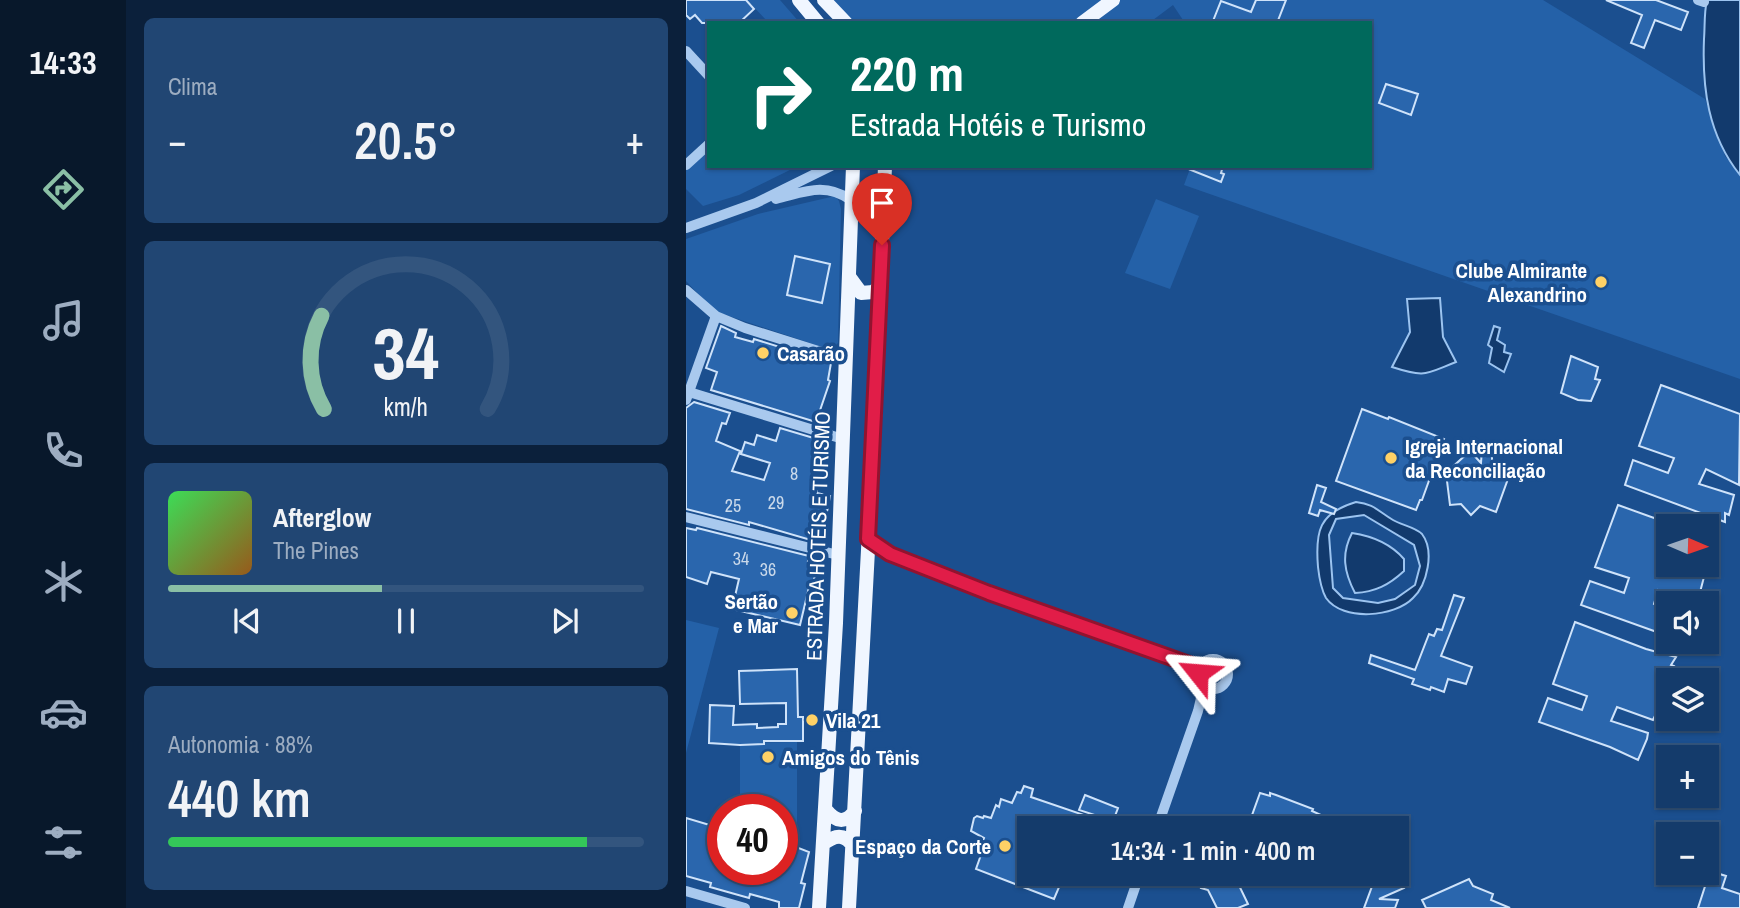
<!DOCTYPE html>
<html lang="pt">
<head>
<meta charset="utf-8">
<style>
	:root { --surface:#143b6b; --page:#214673; --text:#f1f3f6; --muted:#9dadc1; --line:#33557e; --accent:#8abfa5 }
	body { margin:0; font-family:"Archivo Narrow",sans-serif; background:var(--page); color:var(--text); height:100vh; display:flex; flex-direction:column; font-size:26px; white-space:nowrap }
	* { box-sizing:border-box; margin:0 }
	p { font-size:23px; color:var(--muted) }
	.icon { flex:none; width:38px; height:38px; fill:none; stroke:currentColor; stroke-width:2; stroke-linecap:round; stroke-linejoin:round }
	.map { position:relative; flex:1; overflow:hidden }
	.drawer { display:flex; flex-direction:column; gap:18px; padding:18px; background:#0b203b; width:560px }
	.drawer>* { flex:none }
	.hud { position:absolute; left:21px; top:21px; width:665px; height:147px; border-radius:0px; box-shadow:0 2px 5px #0004,0 0 0 2px var(--line); background:#00695c; color:#fff; overflow:hidden }
	.needle { width:46px; rotate:92deg }
	.fabs { position:absolute; left:970px; top:514px; display:grid; gap:14px }
	.fabs a { display:grid; place-items:center; width:63px; height:63px; border-radius:0px; background:var(--surface); box-shadow:0 2px 5px #0004,0 0 0 2px var(--line); font-size:35px }
	.speed { position:absolute; left:21px; top:794px; display:flex; gap:14px; font-size:35px; font-weight:700; text-align:center }
	.speed>* { display:grid; place-content:center; width:91px; height:91px; border-radius:50%; background:var(--surface); box-shadow:0 2px 5px #0004,0 0 0 2px var(--line); line-height:1 }
	.speed .limit { border:10px solid #d22; background:#fff; color:#111 }
	.pin { position:absolute; display:grid; place-items:center; width:60px; height:60px; color:#fff; margin:-72px -30px; border-radius:50% 50% 50% 0; rotate:-45deg; box-shadow:0 0 7px #0007 }
	.pin .icon { rotate:45deg }
	.me { position:absolute; width:77px; margin:-38px; rotate:298deg; stroke-linejoin:round; filter:drop-shadow(0 0 5px #0008) }
	.turn { display:flex; align-items:center; gap:24px; height:147px; padding:0 28px; font-size:32px }
	.turn .icon { width:91px; height:91px; stroke-width:2.5 }
	.turn b { display:block; font-size:49px; line-height:60px }
	.big { font-size:52px; font-weight:600; line-height:1.1 }
	.drawer .tile { flex:1; display:flex; flex-direction:column; justify-content:center; gap:10px; min-width:0; padding:0 24px; border-radius:10px; background:var(--page) }
	.drawer .dial { align-items:center; gap:0 }
	.dial svg { height:182px; overflow:visible; fill:none; stroke:var(--line); stroke-width:7; stroke-linecap:round; text-anchor:middle }
	.dial text { fill:var(--text); stroke:none }
	.song { display:flex; align-items:center; gap:21px }
	.cover { width:84px; height:84px; border-radius:10px; background:linear-gradient(135deg,hsl(130 70% 55%),hsl(30 70% 35%)) }
	.played { height:7px; border-radius:4px; background:linear-gradient(90deg,var(--accent) 45%,var(--line) 45%) }
	.keys { display:flex; justify-content:space-around; direction:ltr }
	.heat { display:flex; justify-content:space-between; align-items:center; font-size:38px; direction:ltr }
	.charge { height:10px; border-radius:5px; background:linear-gradient(90deg,#34c759 88%,var(--line) 0) }
	.trip { position:absolute; left:331px; top:816px; width:392px; height:70px; border-radius:0px; background:var(--surface); box-shadow:0 2px 5px #0004,0 0 0 2px var(--line); font-weight:600; line-height:70px; text-align:center }
	main { display:flex; flex:1; min-height:0 }
	.menu { display:flex; flex-direction:column; width:126px; justify-content:space-around; align-items:center; background:#08182b; color:var(--muted) }
	.menu .icon { width:49px; height:49px }
	.menu .current { color:var(--accent) }
	.menu b { font-size:32px; color:var(--text) }
	.map>svg:first-child { display:block }
	.green { fill:#2461a8 }
	.water { fill:#123a6d; stroke:#9cc4f0; stroke-width:2; fill-rule:evenodd }
	.building { fill:#2a66ad; stroke:#cfe3fa; stroke-width:2 }
	.lines { fill:none; stroke-linecap:round; stroke-linejoin:round }
	.minor { stroke:#a9c9ee; stroke-width:10 }
	.major { stroke:#f0f6ff; stroke-width:14 }
	.route-casing { stroke:#92132f; stroke-width:18 }
	.route { stroke:#e11d48; stroke-width:12 }
	.poi-dot { fill:#ffd166; stroke:#1b4f8f; stroke-width:2.5 }
	.labels { text-anchor:middle; dominant-baseline:central; stroke-width:7; stroke-linejoin:round; paint-order:stroke }
	.number-label { font-size:18px; fill:#cad9ea }
	.poi-label { font-size:21px; font-weight:bold; fill:#fff; stroke:#1b4f8f; text-anchor:start }
	.street-label { font-size:21px; fill:#fff; stroke:#1b4f8f }
</style>
</head>
<body>
<main>
<nav class="menu">
<b>14:33</b>
<svg class="icon current" aria-label="directions" viewBox="0 0 24 24"><path d="M12 3l9 9-9 9-9-9zM9 14v-3h6M13 9l2 2-2 2"/></svg>
<svg class="icon" aria-label="music" viewBox="0 0 24 24"><path d="M9 18V5l10-2v13"/><circle cx="6" cy="18" r="3"/><circle cx="16" cy="16" r="3"/></svg>
<svg class="icon" aria-label="phone" viewBox="0 0 24 24"><path d="M5 4h4l2 5-3 2q2 4 5 5l2-3 5 2v4C11 20 4 13 5 4z"/></svg>
<svg class="icon" aria-label="climate" viewBox="0 0 24 24"><path d="M12 3v18M4 7l16 10M4 17L20 7"/></svg>
<svg class="icon" aria-label="car" viewBox="0 0 24 24"><path d="M5 17H2v-5l4-1 3-4h7l3 4 3 1v5h-3M9 17h6M6 11h13"/><circle cx="7" cy="17" r="2"/><circle cx="17" cy="17" r="2"/></svg>
<svg class="icon" aria-label="filters" viewBox="0 0 24 24"><path d="M4 7h16M4 17h16"/><circle cx="9" cy="7" r="2"/><circle cx="15" cy="17" r="2"/></svg>
</nav>
<section class="drawer">
<div class="tile"><p>Clima</p>
<div class="heat"><a>−</a><b class="big">20.5°</b><a>+</a></div>
</div>
<div class="tile dial"><svg viewBox="0 0 100 80">
<path d="M14 69A42 42 0 1 1 86 69"/>
<path d="M14 69A42 42 0 0 1 13 28" stroke="#8abfa5"/>
<text x="50" y="56" font-size="32" font-weight="700">34</text>
<text x="50" y="72" font-size="11">km/h</text>
</svg></div>
<div class="tile">
<div class="song"><i class="cover"></i><div><b>Afterglow</b><p>The Pines</p></div></div>
<div class="played"></div>
<div class="keys"><svg class="icon" aria-label="previous" viewBox="0 0 24 24"><path d="M18 5L8 12l10 7zM5 5v14"/></svg><svg class="icon" aria-label="pause" viewBox="0 0 24 24"><path d="M8 5v14M16 5v14"/></svg><svg class="icon" aria-label="next" viewBox="0 0 24 24"><path d="M6 5l10 7-10 7zM19 5v14"/></svg></div>
</div>
<div class="tile"><p>Autonomia · 88%</p><b class="big">440 km</b><div class="charge"></div></div>
</section>
<div class="map">
<svg width="1054" height="908" viewBox="0 0 1054 908">
	<rect width="100%" height="100%" fill="#1b4f8f"/>
	<path class="green" d="M 61,0 L 94,0 L 114,23 L 83,23 Z
		M 143,0 L 857,0 L 1019,99 L 1039,156 L 1054,175 L 1054,379 L 498,185 L 505,166 L 684,166 L 684,23 L 499,23 L 487,5 L 463,23 L 162,23 Z
		M 23,148 L 23,166 L 112,166 L 53,195 L 17,206 L 0,189 L 0,170 Z
		M 149,196 L 153,201 L 155,209 L 152,343 L 145,350 L 28,311 L 0,281 L 0,239 L 72,214 Z
		M 470,199 L 513,216 L 484,289 L 439,273 Z
		M 0,620 L 33,628 L 0,753 Z
		M 111,742 L 111,831 L 96,832 L 96,810 L 54,810 L 54,743 Z"/>
	<path class="water" d="M 1021,0 L 1054,0 L 1054,175 C 1022,135 1016,88 1018,39 C 1019,26 1018,12 1021,0 Z
		M 754,298 L 757,337 L 770,362 C 739,374 740,378 706,367 L 724,332 L 721,299 Z
		M 808,326 L 814,328 L 811,340 L 819,345 L 818,352 L 825,354 L 818,372 L 803,363 L 806,348 L 802,345 Z
		M 670,502 C 688,504 692,511 707,520 C 715,525 729,527 736,534 C 749,551 741,585 727,598 C 709,617 657,622 640,598 C 635,589 633,576 632,567 C 629,531 633,513 670,502 ZM 678,515 L 728,545 L 734,566 L 729,585 L 709,599 L 692,603 L 657,598 L 647,588 L 643,535 L 650,519 Z
		M 666,533 C 686,536 705,544 718,559 L 718,571 C 703,585 689,592 669,593 C 658,572 655,554 666,533 Z"/>
	<path class="building" d="M 0,0 L 60,0 L 68,9 L 53,23 L 16,23 L 9,15 L 4,19 L 0,15 Z
		M 570,0 L 600,0 L 591,23 L 527,21 L 535,1 L 565,12 Z
		M 920,0 L 970,0 L 1002,12 L 995,30 L 969,20 L 958,48 L 945,43 L 956,15 Z
		M 700,84 L 732,94 L 725,115 L 693,103 Z
		M 495,166 L 537,166 L 535,173 L 538,174 L 535,182 Z
		M 109,256 L 144,264 L 136,303 L 101,295 Z
		M 35,326 L 50,333 L 49,337 L 67,342 L 68,339 L 145,363 L 142,380 L 144,381 L 130,422 L 25,390 L 31,372 L 20,368 Z
		M 885,356 L 912,367 L 909,379 L 914,380 L 905,401 L 892,400 L 875,393 Z
		M 975,385 L 1054,414 L 1053,485 L 1020,469 L 1013,484 L 1048,495 L 1043,515 L 1039,513 L 1039,522 L 939,485 L 947,460 L 982,473 L 988,458 L 953,446 Z
		M 8,402 L 44,413 L 40,424 L 36,423 L 30,441 L 54,451 L 46,471 L 78,480 L 84,463 L 55,454 L 59,442 L 68,445 L 71,435 L 90,441 L 94,428 L 141,442 L 133,468 L 135,468 L 131,481 L 131,493 L 144,496 L 135,543 L 63,522 L 63,525 L 0,509 L 0,408 Z
		M 676,409 L 702,419 L 703,417 L 758,439 L 736,500 L 734,500 L 730,510 L 650,481 Z
		M 805,448 L 807,469 L 823,476 L 810,512 L 794,506 L 785,515 L 775,504 L 764,505 L 760,473 L 784,451 L 795,463 L 796,449 Z
		M 631,485 L 640,488 L 635,502 L 650,509 L 648,514 L 634,510 L 632,516 L 623,513 Z
		M 932,505 L 982,523 L 982,566 L 1018,577 L 1013,596 L 1010,595 L 1009,604 L 972,590 L 968,604 L 982,610 L 982,636 L 895,605 L 904,581 L 938,593 L 943,578 L 909,567 Z
		M 0,528 L 10,530 L 11,528 L 123,556 L 122,561 L 132,564 L 127,583 L 124,583 L 114,625 L 46,609 L 53,579 L 25,572 L 21,584 L 0,577 Z
		M 768,595 L 778,598 L 755,656 L 786,667 L 780,684 L 762,679 L 758,692 L 745,687 L 744,690 L 726,684 L 728,679 L 683,663 L 685,655 L 729,670 L 743,634 L 748,636 L 751,629 L 756,630 Z
		M 889,622 L 960,649 L 990,657 L 985,665 L 988,666 L 984,676 L 976,687 L 976,701 L 967,720 L 931,707 L 925,721 L 962,733 L 961,739 L 952,760 L 924,747 L 853,722 L 862,698 L 896,710 L 901,696 L 867,684 Z
		M 111,669 L 112,717 L 117,717 L 117,741 L 78,741 L 78,744 L 54,745 L 23,743 L 24,705 L 48,706 L 47,725 L 71,724 L 71,728 L 92,727 L 92,724 L 100,724 L 100,703 L 54,704 L 53,671 Z
		M 338,786 L 347,789 L 345,797 L 398,815 L 393,828 L 343,828 L 343,873 L 379,873 L 368,899 L 290,869 L 296,852 L 293,851 L 298,838 L 285,831 L 288,818 L 291,816 L 297,818 L 298,816 L 305,818 L 310,805 L 313,807 L 315,799 L 326,803 L 331,792 L 335,793 Z
		M 574,793 L 584,796 L 584,793 L 590,795 L 627,809 L 626,811 L 635,815 L 630,828 L 593,828 L 565,818 Z
		M 399,795 L 432,808 L 427,821 L 393,810 Z
		M 0,818 L 37,829 L 37,870 L 96,870 L 96,847 L 99,848 L 100,843 L 123,852 L 115,883 L 119,884 L 113,908 L 93,908 L 93,902 L 64,894 L 63,898 L 24,887 L 25,883 L 0,876 Z
		M 1024,871 L 1040,876 L 1036,888 L 1054,894 L 1054,908 L 1012,908 Z
		M 519,873 L 547,873 L 562,904 L 552,908 L 531,908 L 522,890 L 515,888 Z
		M 670,873 L 712,873 L 718,888 L 693,899 L 712,900 L 709,908 L 678,908 L 688,881 Z
		M 783,879 L 787,886 L 807,894 L 805,900 L 824,908 L 740,908 L 736,900 Z"/>
	<g class="lines">
		<path class="minor" d="M 1012,0 L 1018,2
			M 0,51 L 23,76
			M 0,165 L 23,144
			M 90,199 C 119,192 138,182 165,200
			M 0,228 L 70,203 L 145,166
			M 0,290 L 30,316 L 59,328 L 161,360
			M 3,392 L 157,439
			M 0,400 L 30,316
			M 0,517 L 152,555
			M 182,539 L 204,554 L 303,593 L 514,668
			M512 674a15 15 0 1 1 30 0a15 15 0 1 1-30 0Z
			M 471,828 L 512,711 L 518,685
			M 0,891 L 59,908
			M 442,908 L 454,873"/>
		<path class="major" d="M 113,0 L 132,23
			M 138,0 L 160,23
			M 396,23 L 427,0
			M 164,278 L 175,293 L 187,292 L 194,286
			M 140,810 C 150,822 159,824 169,811
			M 137,844 C 149,835 158,833 167,846
			M 133,908 L 150,623 L 167,166
			M 163,908 L 189,418 L 199,166"/>
	</g>
	<g class="lines">
		<defs>
			<path id="route" d="M 196,245 L 182,539 L 204,554 L 303,593 L 514,668 L 512,673"/>
		</defs>
		<use href="#route" class="route-casing"/>
		<use href="#route" class="route"/>
	</g>
	<g class="poi-dot">
		<circle cx="915" cy="282" r="7"/>
		<circle cx="77" cy="353" r="7"/>
		<circle cx="705" cy="458" r="7"/>
		<circle cx="106" cy="613" r="7"/>
		<circle cx="126" cy="720" r="7"/>
		<circle cx="82" cy="757" r="7"/>
		<circle cx="319" cy="846" r="7"/>
	</g>
	<g class="labels">
		<g class="number-label">
			<text x="108" y="473">8</text>
			<text x="90" y="502">29</text>
			<text x="47" y="505">25</text>
			<text x="55" y="558">34</text>
			<text x="82" y="569">36</text>
		</g>
		<g class="poi-label">
			<text x="901" y="270" text-anchor="end">Clube Almirante<tspan x="901" dy="24">Alexandrino</tspan></text>
			<text x="91" y="353">Casarão</text>
			<text x="719" y="446">Igreja Internacional<tspan x="719" dy="24">da Reconciliação</tspan></text>
			<text x="92" y="601" text-anchor="end">Sertão<tspan x="92" dy="24">e Mar</tspan></text>
			<text x="140" y="720">Vila 21</text>
			<text x="96" y="757">Amigos do Tênis</text>
			<text x="305" y="846" text-anchor="end">Espaço da Corte</text>
		</g>
		<g class="street-label">
			<text transform="translate(132 536) rotate(-88)">ESTRADA HOTÉIS E TURISMO</text>
		</g>
	</g>
</svg>
<div class="fabs">
<a><svg class="needle" viewBox="-14 -14 28 28"><path d="M0-13l5 13h-10z" fill="#e53935"/><path d="M0 13l5-13h-10z" fill="#9dadc1"/></svg></a>
<a><svg class="icon" aria-label="sound" viewBox="0 0 24 24"><path d="M4 9h4l5-4v14l-5-4H4zM17 9q2 3 0 6"/></svg></a>
<a><svg class="icon" aria-label="layers" viewBox="0 0 24 24"><path d="M12 4l9 5-9 5-9-5zM3 14l9 5 9-5"/></svg></a>
<a>+</a>
<a>−</a>
</div>
<div class="speed"><div class="limit">40</div></div>
<div class="pin" style="left:196px;top:245px;background:#d93025"><svg class="icon" aria-label="arrive" viewBox="0 0 24 24"><path d="M6 21V4h12l-3 4 3 4H6"/></svg></div>
<svg class="me" style="left:512px;top:673px" viewBox="-20 -20 40 40"><path d="M0-17L14 15 0 8-14 15z" fill="#e11d48" stroke="#fff" stroke-width="4"/></svg>
<div class="trip">14:34 · 1 min · 400 m</div>
<div class="hud">
<div class="turn"><svg class="icon" aria-label="right" viewBox="0 0 24 24"><path d="M7 20v-9h11M14 6l5 5-5 5"/></svg><div><b>220 m</b>Estrada Hotéis e Turismo</div></div>
</div>
</div>
</main>
</body>
</html>
